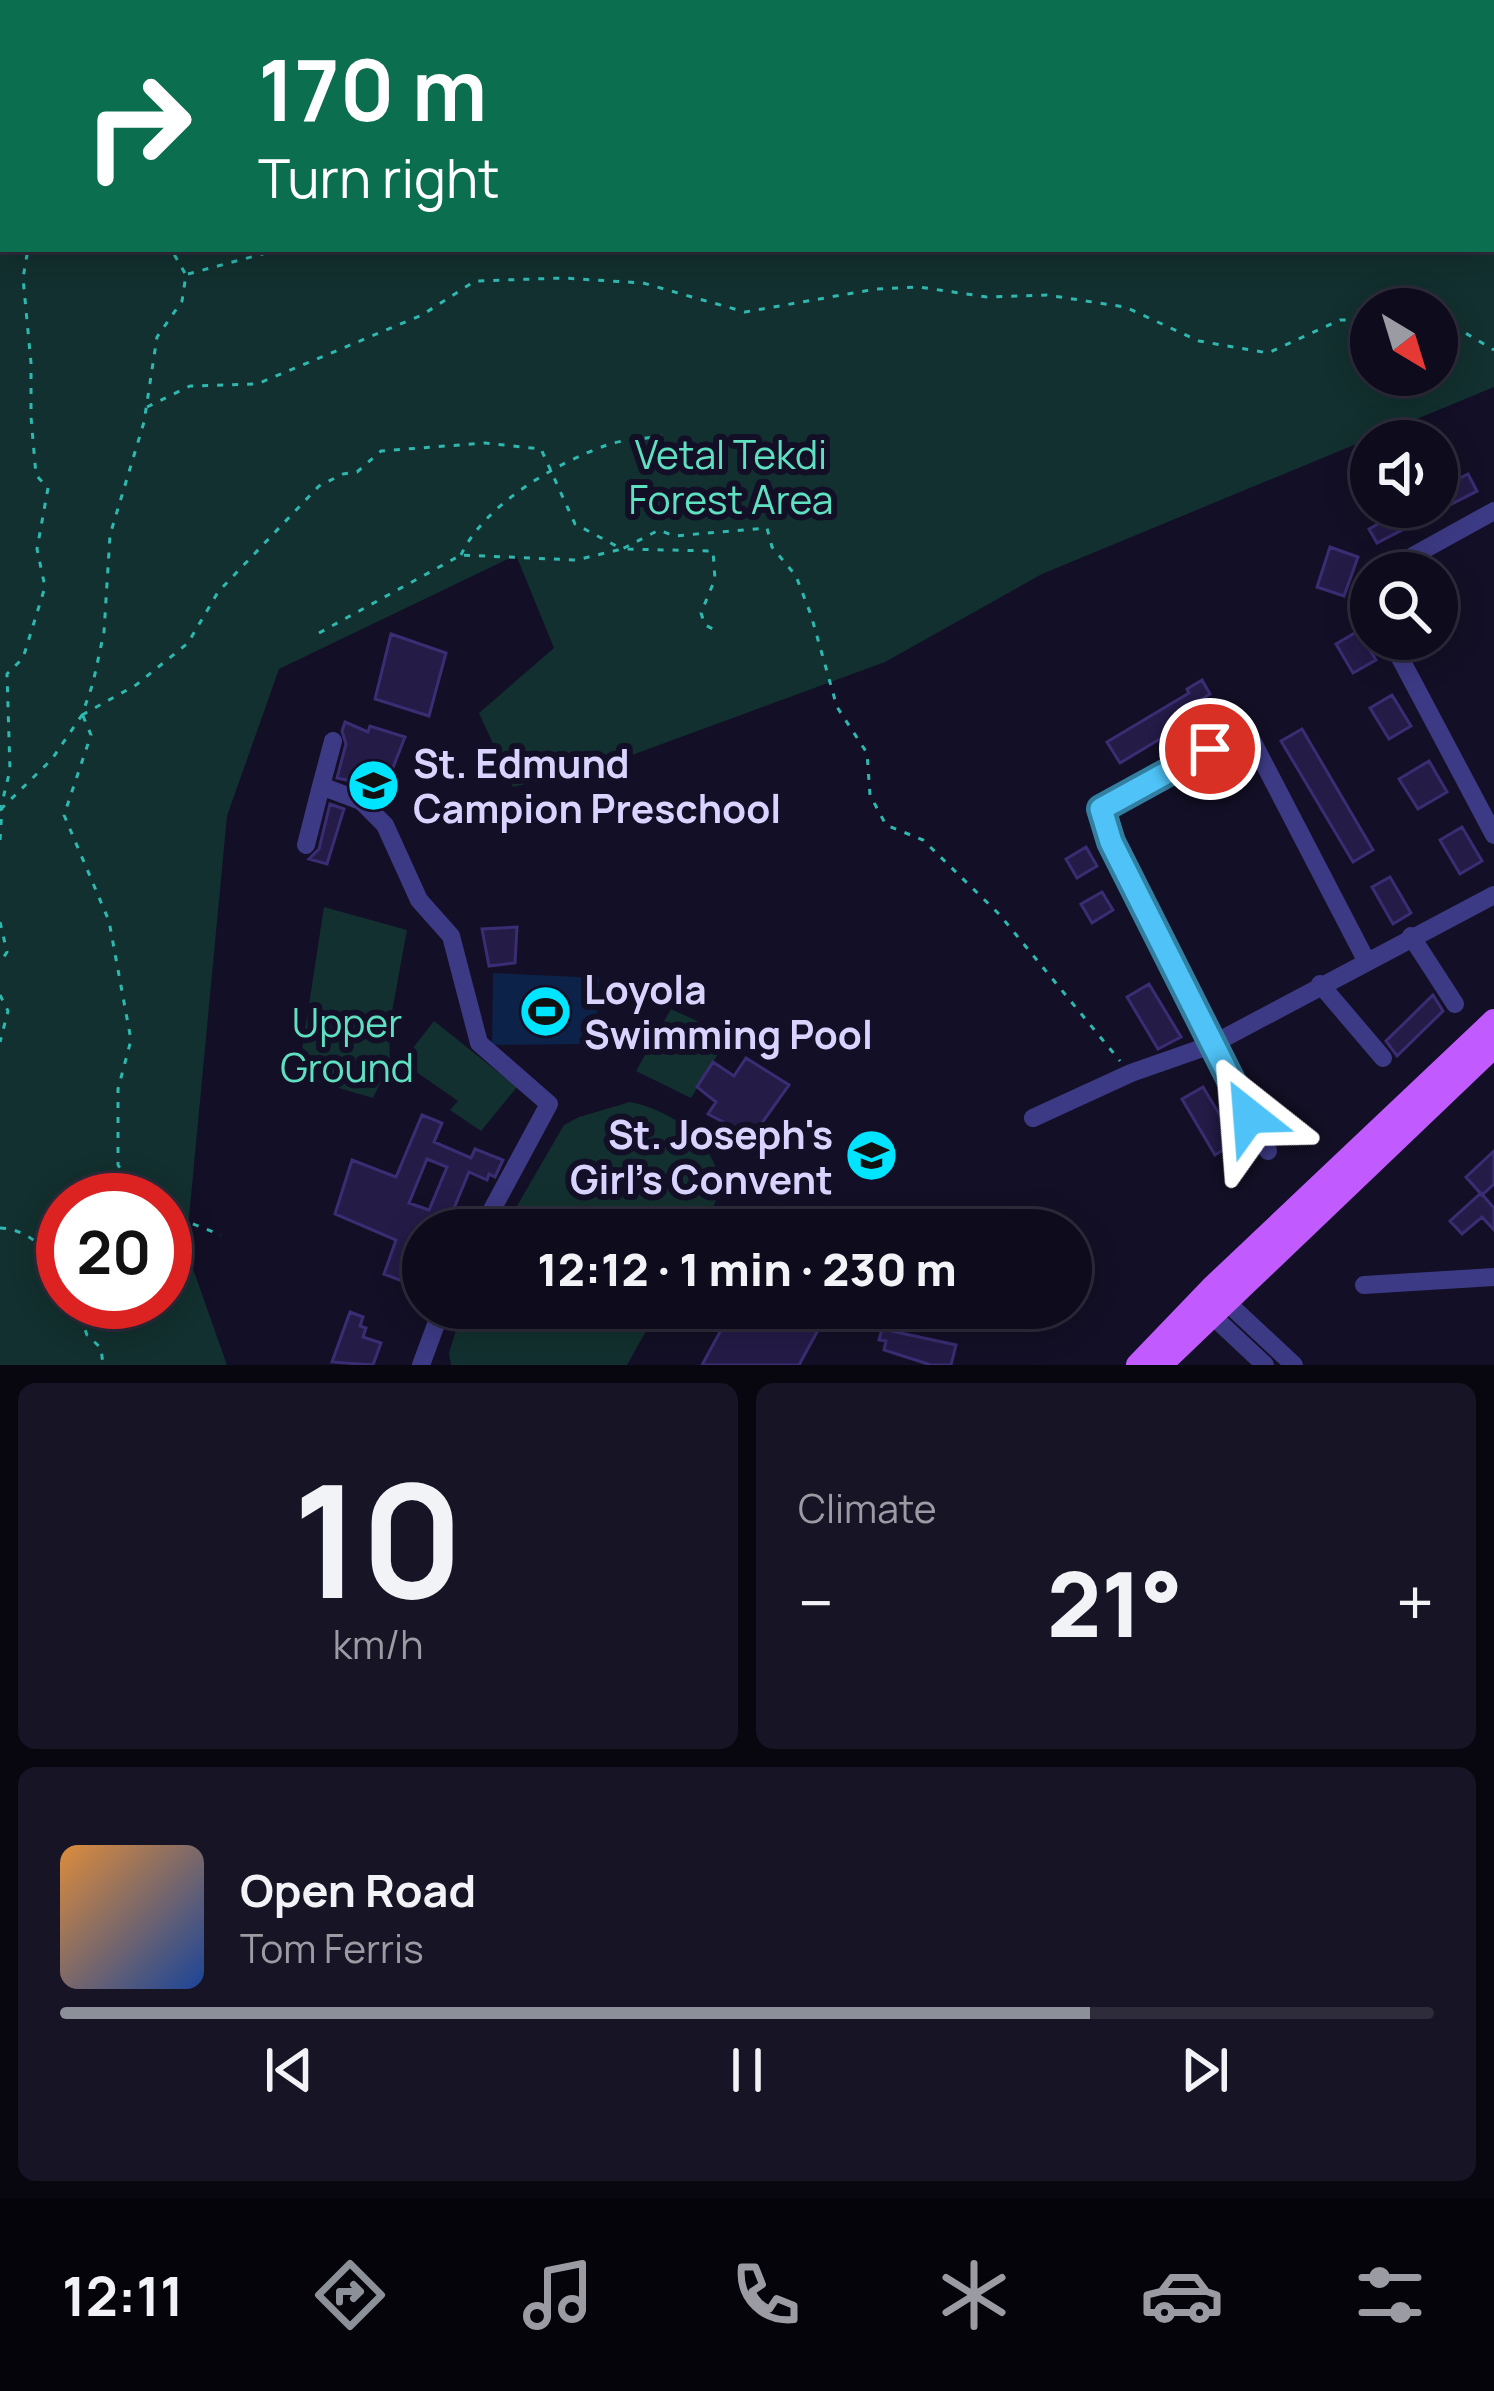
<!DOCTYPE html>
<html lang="en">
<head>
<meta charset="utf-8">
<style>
	:root { --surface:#0e0b1c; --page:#171425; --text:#f1f3f6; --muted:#9b9ba3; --line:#2e2b3b; --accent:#8c9099 }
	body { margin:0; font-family:Manrope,sans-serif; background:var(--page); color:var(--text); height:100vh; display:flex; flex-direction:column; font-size:45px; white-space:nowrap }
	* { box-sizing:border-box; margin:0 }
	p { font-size:39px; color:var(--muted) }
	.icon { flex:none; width:66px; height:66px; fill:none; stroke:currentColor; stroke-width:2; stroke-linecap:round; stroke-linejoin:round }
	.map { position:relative; height:1365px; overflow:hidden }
	.sheet { display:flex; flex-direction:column; gap:18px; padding:18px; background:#08060f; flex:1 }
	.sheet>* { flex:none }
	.banner { position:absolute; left:0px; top:0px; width:1494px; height:252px; box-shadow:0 6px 30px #0003,0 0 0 3px var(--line); background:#0b6e4f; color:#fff; overflow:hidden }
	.needle { width:78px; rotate:142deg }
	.fabs { position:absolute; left:1350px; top:288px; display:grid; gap:24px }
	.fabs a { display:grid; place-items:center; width:108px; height:108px; border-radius:50%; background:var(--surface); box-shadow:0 6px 30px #0003,0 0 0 3px var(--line); font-size:60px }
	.speed { position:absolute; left:36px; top:1173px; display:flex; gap:24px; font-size:60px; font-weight:700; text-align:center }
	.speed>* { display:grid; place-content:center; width:156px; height:156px; border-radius:50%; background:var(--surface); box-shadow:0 6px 30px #0003,0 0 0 3px var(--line); line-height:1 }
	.speed .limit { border:18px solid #d22; background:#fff; color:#111 }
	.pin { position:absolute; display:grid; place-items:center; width:102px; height:102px; color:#fff; margin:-51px; border:6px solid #fff; border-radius:50%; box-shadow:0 3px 12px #0007 }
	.me { position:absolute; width:132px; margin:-66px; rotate:332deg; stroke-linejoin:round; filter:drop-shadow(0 0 9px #0008) }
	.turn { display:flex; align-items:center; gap:42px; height:252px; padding:0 60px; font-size:54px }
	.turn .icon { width:156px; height:156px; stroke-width:2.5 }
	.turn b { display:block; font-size:84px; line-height:102px }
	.big { font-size:90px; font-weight:800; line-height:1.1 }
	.sheet .widget { flex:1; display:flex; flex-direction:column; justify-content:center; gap:18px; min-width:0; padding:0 42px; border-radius:18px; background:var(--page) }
	.sheet .dial { align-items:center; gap:0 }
	.dial b { font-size:156px; line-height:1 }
	.song { display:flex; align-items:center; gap:36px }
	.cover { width:144px; height:144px; border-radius:18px; background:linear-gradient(135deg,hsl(30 70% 55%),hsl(220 70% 35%)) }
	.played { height:12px; border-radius:6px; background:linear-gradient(90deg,var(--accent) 75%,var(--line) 75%) }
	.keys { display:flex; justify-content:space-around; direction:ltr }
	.heat { display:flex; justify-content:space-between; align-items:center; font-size:66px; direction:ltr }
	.sheet .tiles { flex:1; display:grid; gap:18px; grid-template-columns:1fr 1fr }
	.widget:last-child { grid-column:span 2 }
	.trip { position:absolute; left:402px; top:1209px; width:690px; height:120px; border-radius:60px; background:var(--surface); box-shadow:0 6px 30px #0003,0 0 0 3px var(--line); font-weight:800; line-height:120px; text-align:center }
	.tabs { display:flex; height:192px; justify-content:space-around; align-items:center; background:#06040b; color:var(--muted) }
	.tabs .icon { width:84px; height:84px }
	.tabs .current { color:var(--accent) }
	.tabs b { font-size:54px; color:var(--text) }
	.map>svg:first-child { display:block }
	.green { fill:#12302f; fill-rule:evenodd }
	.water { fill:#0c2248 }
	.building { fill:#241b47; stroke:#3b2d73; stroke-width:3; fill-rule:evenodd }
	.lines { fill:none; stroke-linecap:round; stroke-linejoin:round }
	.path { stroke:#2fb8b0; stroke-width:3; stroke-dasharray:6 9; stroke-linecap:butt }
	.minor { stroke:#3d3a85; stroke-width:18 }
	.major { stroke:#c25bff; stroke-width:24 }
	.route-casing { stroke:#337fa1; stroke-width:30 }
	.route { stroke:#4fc3f7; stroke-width:21 }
	.labels { text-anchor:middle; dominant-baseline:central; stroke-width:12; stroke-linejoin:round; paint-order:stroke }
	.park-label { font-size:39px; fill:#5fe0c0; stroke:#130f26 }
	.poi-label { font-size:39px; font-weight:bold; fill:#d9d4ff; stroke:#130f26; text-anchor:start }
</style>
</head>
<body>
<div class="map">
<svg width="1494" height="1365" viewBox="0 0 1494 1365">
	<rect width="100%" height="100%" fill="#130f26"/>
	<path class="green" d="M 0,0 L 1494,0 L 1494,387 L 1042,574 L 885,662 L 613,762 L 513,787 L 479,713 L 554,648 L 516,555 L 279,669 L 227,816 L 186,1249 L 227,1365 L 0,1365 ZM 1491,3 L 1491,249 L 3,249 L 3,3 ZM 1437,309 L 1437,375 L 1371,375 L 1371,309 ZM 165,1200 L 165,1302 L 63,1302 L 63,1200 Z
		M 324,907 L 407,930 L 389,1028 L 390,1063 L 373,1098 L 298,1076 Z
		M 671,1009 L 729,1036 L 691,1098 L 636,1071 Z
		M 434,1021 L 517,1087 L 481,1131 L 450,1110 L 458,1101 L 402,1062 Z
		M 630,1102 C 667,1109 707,1135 718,1174 C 723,1192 710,1215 702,1230 L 503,1230 L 564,1125 L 579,1117 Z
		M 463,1308 L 659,1308 L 627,1365 L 451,1365 L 449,1353 Z"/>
	<path class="water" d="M 493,973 L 599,978 L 595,1044 L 492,1045 Z"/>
	<path class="building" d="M 1468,474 L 1477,491 L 1440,510 L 1437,490 Z
		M 1394,515 L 1402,530 L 1377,543 L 1369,529 Z
		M 1330,547 L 1358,557 L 1344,596 L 1317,587 Z
		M 1358,631 L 1376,660 L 1353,673 L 1336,644 Z
		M 391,634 L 446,653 L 429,716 L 375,699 Z
		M 1202,680 L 1210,694 L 1187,709 L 1193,719 L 1120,763 L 1107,742 L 1189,693 L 1187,689 Z
		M 1392,695 L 1411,726 L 1389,739 L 1370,708 Z
		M 345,722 L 368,732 L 370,726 L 405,737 L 385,788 L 337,778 L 346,744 L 342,731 Z
		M 1302,729 L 1373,850 L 1353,862 L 1281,741 Z
		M 1429,761 L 1447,792 L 1418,809 L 1399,779 Z
		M 330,804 L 344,809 L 327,864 L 309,859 L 319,849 Z
		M 1462,827 L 1482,861 L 1460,874 L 1440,840 Z
		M 1086,847 L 1097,866 L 1077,878 L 1066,859 Z
		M 1390,877 L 1411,913 L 1393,924 L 1372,887 Z
		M 1102,892 L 1113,910 L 1092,923 L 1081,904 Z
		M 517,927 L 515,963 L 489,966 L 482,929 Z
		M 1149,984 L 1181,1037 L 1158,1049 L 1127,997 Z
		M 1433,995 L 1443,1011 L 1397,1056 L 1386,1041 Z
		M 746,1058 L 789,1085 L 752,1137 L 708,1114 L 716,1102 L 697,1087 L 713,1062 L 734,1076 Z
		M 1203,1087 L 1236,1142 L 1215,1155 L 1182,1099 Z
		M 422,1115 L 442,1123 L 434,1142 L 471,1158 L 475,1149 L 503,1160 L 495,1177 L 489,1174 L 487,1180 L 469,1172 L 445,1230 L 423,1230 L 421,1288 L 384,1274 L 396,1240 L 335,1214 L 352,1160 L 396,1177 ZM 427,1159 L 447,1167 L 429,1210 L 409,1203 Z
		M 1494,1151 L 1494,1184 L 1482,1195 L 1466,1177 Z
		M 1481,1193 L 1494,1208 L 1494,1230 L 1482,1217 L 1462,1234 L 1450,1221 Z
		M 733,1308 L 830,1308 L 799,1365 L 702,1365 Z
		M 350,1312 L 363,1317 L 360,1326 L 366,1328 L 363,1337 L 381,1343 L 373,1365 L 332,1362 Z
		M 882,1329 L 956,1345 L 951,1365 L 931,1365 L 884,1350 L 886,1341 L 879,1340 Z"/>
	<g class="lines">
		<path class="path" d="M 3,0 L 4,3
			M 748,3 L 752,0
			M 188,274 L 281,249
			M 1437,327 L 1462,331 L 1494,350
			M 147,407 L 190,386 L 257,384 L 422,315 L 475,281 L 563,278 L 643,283 L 745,312 L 876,289 L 919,287 L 987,297 L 1047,295 L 1125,307 L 1199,341 L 1268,353 L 1340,320 L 1371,320
			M 461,555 C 484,505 556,463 607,445 C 624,439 644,439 662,436
			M 319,633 L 461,555 L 576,560 L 622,549 L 713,551 L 715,579 L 701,613 L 705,625 L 717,631
			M 82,715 L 136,685 L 188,643 L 218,592 L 319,486 L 343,474 L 357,472 L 381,451 L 485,443 L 541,449 L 575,524 L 622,549 L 659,530 L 674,536 L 767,528 L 772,547 L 796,576 L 811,615 L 837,707 L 867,753 L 870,795 L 886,825 L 923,840 L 999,914 L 1120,1061
			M 83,716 L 91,735 L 64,815 L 109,921 L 131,1040 L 118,1089 L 118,1165 L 143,1200
			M 0,811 L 10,770 L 7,674 L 23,658 L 45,587 L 37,549 L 48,488 L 36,475 L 31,417 L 31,363 L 23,278 L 28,249
			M 0,840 L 2,808 L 52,759 L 82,715 L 93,683 L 104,632 L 110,535 L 144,422 L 157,337 L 182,301 L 186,275 L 171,249
			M 0,922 L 7,952 L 0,963
			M 0,995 L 8,1011 L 0,1042
			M 165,1213 L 221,1235
			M 0,1228 C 29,1229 51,1252 63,1277
			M 75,1302 L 87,1335 L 101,1348 L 103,1365"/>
		<path class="minor" d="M 1382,573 L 1494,511
			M 1390,639 L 1494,835
			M 321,786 L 333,741
			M 306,845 L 321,786 L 361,801 L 385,825 L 419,900 L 451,936 L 479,1043 L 549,1104 L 481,1230
			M 1411,936 L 1455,1004
			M 1320,984 L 1383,1058
			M 1033,1118 L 1131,1073 L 1211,1045 L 1494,895
			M 1268,1151 L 1111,842 L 1101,809 L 1246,729 L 1366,960
			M 1364,1285 L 1494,1277
			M 1218,1294 L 1294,1365
			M 1203,1307 L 1265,1365
			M 421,1365 L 442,1308"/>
		<path class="major" d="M 1138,1365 L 1212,1288 L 1494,1021
			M 1160,1365 L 1494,1046"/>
	</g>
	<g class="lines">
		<defs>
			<path id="route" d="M 1210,749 L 1101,809 L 1111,842 L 1249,1116"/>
		</defs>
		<use href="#route" class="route-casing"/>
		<use href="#route" class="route"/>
	</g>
	<defs>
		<symbol id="school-disc" viewBox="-11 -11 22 22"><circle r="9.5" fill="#00e5ff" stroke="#130f26"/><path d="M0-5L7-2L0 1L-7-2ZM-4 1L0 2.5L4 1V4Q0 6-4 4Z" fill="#111"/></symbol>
		<symbol id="stadium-disc" viewBox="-11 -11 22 22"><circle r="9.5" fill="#00e5ff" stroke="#130f26"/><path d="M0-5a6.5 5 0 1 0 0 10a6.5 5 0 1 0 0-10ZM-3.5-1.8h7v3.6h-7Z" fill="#111"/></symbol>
	</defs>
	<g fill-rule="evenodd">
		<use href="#school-disc" x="344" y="756" width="59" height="59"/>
		<use href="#stadium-disc" x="516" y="982" width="59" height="59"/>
		<use href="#school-disc" x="842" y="1126" width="59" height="59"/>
	</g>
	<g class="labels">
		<g class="park-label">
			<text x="731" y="454">Vetal Tekdi<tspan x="731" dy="45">Forest Area</tspan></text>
			<text x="347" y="1022">Upper<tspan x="347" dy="45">Ground</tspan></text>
		</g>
		<g class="poi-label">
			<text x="413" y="763">St. Edmund<tspan x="413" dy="45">Campion Preschool</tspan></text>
			<text x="584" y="989">Loyola<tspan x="584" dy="45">Swimming Pool</tspan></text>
			<text x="833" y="1134" text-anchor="end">St. Joseph's<tspan x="833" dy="45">Girl's Convent</tspan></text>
		</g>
	</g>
</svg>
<div class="fabs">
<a><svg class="needle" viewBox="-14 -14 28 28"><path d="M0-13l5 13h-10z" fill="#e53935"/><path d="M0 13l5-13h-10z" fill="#9b9ba3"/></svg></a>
<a><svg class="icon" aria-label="sound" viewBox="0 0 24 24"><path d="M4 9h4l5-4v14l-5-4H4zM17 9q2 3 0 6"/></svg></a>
<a><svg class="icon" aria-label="search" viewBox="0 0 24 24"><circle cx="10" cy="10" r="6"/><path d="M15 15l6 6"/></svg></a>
</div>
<div class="speed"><div class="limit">20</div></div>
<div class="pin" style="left:1210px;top:749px;background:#d93025"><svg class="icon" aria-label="arrive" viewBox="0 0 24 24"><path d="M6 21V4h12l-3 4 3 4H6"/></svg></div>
<svg class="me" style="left:1249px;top:1116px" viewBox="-20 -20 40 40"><path d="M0-17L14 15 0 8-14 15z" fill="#4fc3f7" stroke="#fff" stroke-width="4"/></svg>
<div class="trip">12:12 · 1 min · 230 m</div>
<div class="banner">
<div class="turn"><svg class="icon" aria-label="right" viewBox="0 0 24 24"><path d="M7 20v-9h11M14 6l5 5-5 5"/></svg><div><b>170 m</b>Turn right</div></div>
</div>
</div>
<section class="sheet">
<div class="tiles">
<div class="widget dial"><b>10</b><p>km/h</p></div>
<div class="widget"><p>Climate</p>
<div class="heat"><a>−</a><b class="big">21°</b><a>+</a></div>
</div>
<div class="widget">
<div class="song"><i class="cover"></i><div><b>Open Road</b><p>Tom Ferris</p></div></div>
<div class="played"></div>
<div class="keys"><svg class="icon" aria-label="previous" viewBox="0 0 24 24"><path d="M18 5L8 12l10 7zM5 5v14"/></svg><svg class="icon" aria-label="pause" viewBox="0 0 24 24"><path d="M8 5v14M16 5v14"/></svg><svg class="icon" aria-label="next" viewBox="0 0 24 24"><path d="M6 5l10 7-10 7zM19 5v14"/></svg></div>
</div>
</div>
</section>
<nav class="tabs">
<b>12:11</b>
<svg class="icon current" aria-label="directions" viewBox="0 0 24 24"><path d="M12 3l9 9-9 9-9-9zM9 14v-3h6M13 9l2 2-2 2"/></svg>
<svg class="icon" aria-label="music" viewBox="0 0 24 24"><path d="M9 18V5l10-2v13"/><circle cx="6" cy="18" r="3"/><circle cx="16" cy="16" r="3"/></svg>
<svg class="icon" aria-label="phone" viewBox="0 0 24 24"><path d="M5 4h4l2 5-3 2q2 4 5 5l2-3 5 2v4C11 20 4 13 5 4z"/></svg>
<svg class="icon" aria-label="climate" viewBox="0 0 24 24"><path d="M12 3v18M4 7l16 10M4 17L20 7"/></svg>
<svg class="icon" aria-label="car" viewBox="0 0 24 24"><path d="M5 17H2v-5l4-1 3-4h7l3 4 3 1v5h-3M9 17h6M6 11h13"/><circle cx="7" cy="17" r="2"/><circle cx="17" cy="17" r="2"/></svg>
<svg class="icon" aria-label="filters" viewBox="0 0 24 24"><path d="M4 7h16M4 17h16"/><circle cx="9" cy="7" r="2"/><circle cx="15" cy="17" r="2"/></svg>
</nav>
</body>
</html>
